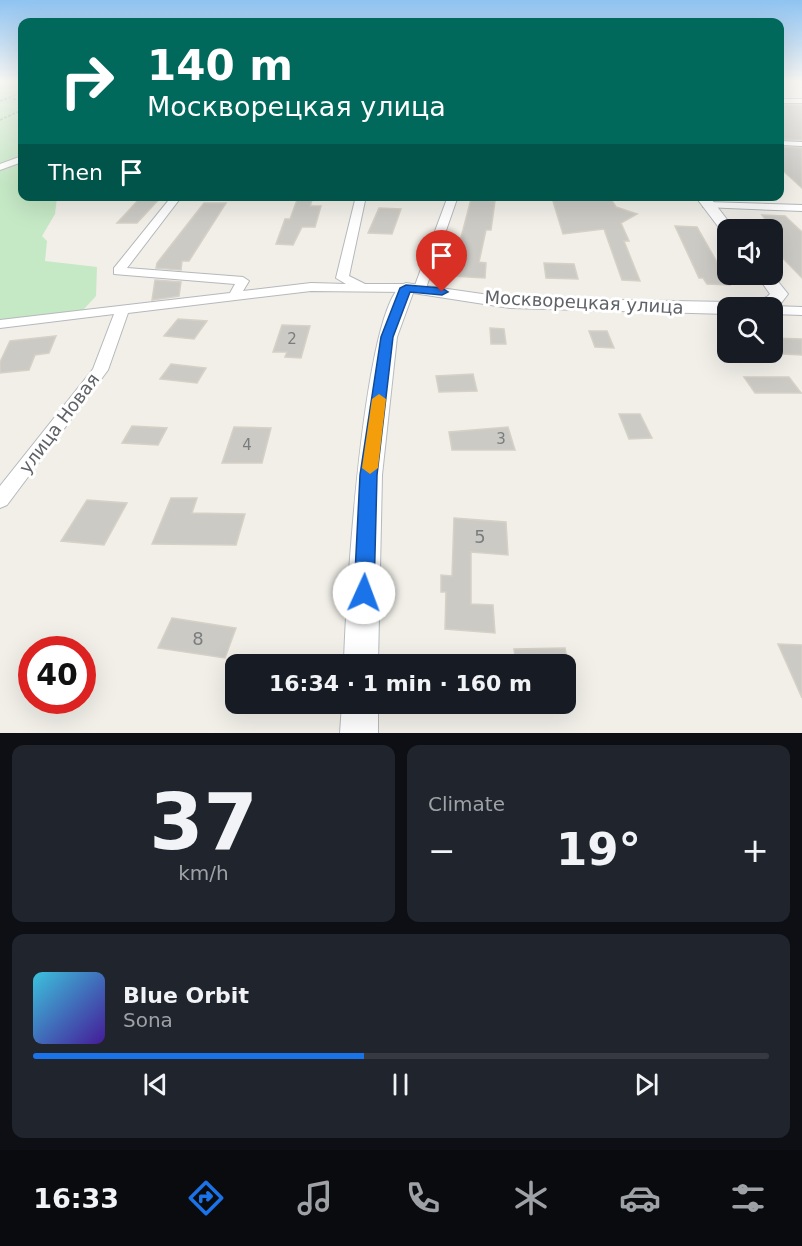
<!DOCTYPE html>
<html lang="en">
<head>
<meta charset="utf-8">
<style>
	:root { --surface:#171b24; --page:#20242c; --text:#f1f3f6; --muted:#9ea1a6; --line:#363941; --accent:#1a73e8 }
	body { margin:0; font-family:"DejaVu Sans",sans-serif; background:var(--page); color:var(--text); height:100vh; display:flex; flex-direction:column; font-size:22px; white-space:nowrap }
	* { box-sizing:border-box; margin:0 }
	p { font-size:20px; color:var(--muted) }
	.icon { flex:none; width:33px; height:33px; fill:none; stroke:currentColor; stroke-width:2; stroke-linecap:round; stroke-linejoin:round }
	.map { position:relative; height:733px; overflow:hidden }
	.side { display:flex; flex-direction:column; gap:12px; padding:12px; background:#0d0f14; flex:1 }
	.side>* { flex:none }
	.guide { position:absolute; left:18px; top:18px; width:766px; height:183px; border-radius:12px; box-shadow:0 6px 24px #0002; background:#00695c; color:#fff; overflow:hidden }
	.controls { position:absolute; left:717px; top:219px; display:grid; gap:12px }
	.controls a { display:grid; place-items:center; width:66px; height:66px; border-radius:12px; background:var(--surface); box-shadow:0 6px 24px #0002; font-size:30px }
	.speed { position:absolute; left:18px; top:636px; display:flex; gap:12px; font-size:30px; font-weight:700; text-align:center }
	.speed>* { display:grid; place-content:center; width:78px; height:78px; border-radius:50%; background:var(--surface); box-shadow:0 6px 24px #0002; line-height:1 }
	.speed .limit { border:9px solid #d22; background:#fff; color:#111 }
	.pin { position:absolute; display:grid; place-items:center; width:51px; height:51px; color:#fff; margin:-62px -26px; border-radius:50% 50% 50% 0; rotate:-45deg; box-shadow:0 0 6px #0007 }
	.pin .icon { rotate:45deg }
	.me { position:absolute; width:66px; margin:-33px; rotate:2deg; stroke-linejoin:round; filter:drop-shadow(0 0 4px #0008) }
	.turn { display:flex; align-items:center; gap:21px; height:126px; padding:0 30px; font-size:27px }
	.turn .icon { width:78px; height:78px; stroke-width:2.5 }
	.turn b { display:block; font-size:42px; line-height:51px }
	.then { display:flex; align-items:center; height:57px; padding:0 30px; background:#0003; gap:12px; font-size:22px }
	.big { font-size:45px; font-weight:700; line-height:1.1 }
	.side .card { flex:1; display:flex; flex-direction:column; justify-content:center; gap:9px; min-width:0; padding:0 21px; border-radius:12px; background:var(--page) }
	.side .dial { align-items:center; gap:0 }
	.dial b { font-size:78px; line-height:1 }
	.song { display:flex; align-items:center; gap:18px }
	.cover { width:72px; height:72px; border-radius:9px; background:linear-gradient(135deg,hsl(190 70% 55%),hsl(260 70% 35%)) }
	.played { height:6px; border-radius:3px; background:linear-gradient(90deg,var(--accent) 45%,var(--line) 45%) }
	.keys { display:flex; justify-content:space-around; direction:ltr }
	.heat { display:flex; justify-content:space-between; align-items:center; font-size:33px; direction:ltr }
	.side .tiles { flex:1; display:grid; gap:12px; grid-template-columns:1fr 1fr }
	.card:last-child { grid-column:span 2 }
	.trip { position:absolute; left:225px; top:654px; width:351px; height:60px; border-radius:12px; background:var(--surface); box-shadow:0 6px 24px #0002; font-weight:700; line-height:60px; text-align:center }
	.tab-bar { display:flex; height:96px; justify-content:space-around; align-items:center; background:#090b0e; color:var(--muted) }
	.tab-bar .icon { width:42px; height:42px }
	.tab-bar .selected { color:var(--accent) }
	.tab-bar b { font-size:27px; color:var(--text) }
	.map>svg:first-child { display:block }
	.green { fill:#c5e8c5 }
	.building { fill:#cccac5; stroke:#d6d1c6; stroke-width:1.5 }
	.lines { fill:none; stroke-linecap:round; stroke-linejoin:round }
	.street-casing { stroke:#b5b8bc; stroke-width:2 }
	.secondary-casing { stroke:#b6babf; stroke-width:2 }
	.path { stroke:#9cc7a9; stroke-width:1.5; stroke-dasharray:3 1.5; stroke-linecap:butt }
	.street { fill:#fff; fill-rule:evenodd }
	.secondary { fill:#fff; fill-rule:evenodd }
	.route { fill:#1a73e8; stroke:#114b97; stroke-width:1.5 }
	.slow { fill:#f59e0b }
	.labels { text-anchor:middle; dominant-baseline:central; stroke-width:6; stroke-linejoin:round; paint-order:stroke }
	.number-label { font-size:15px; fill:#7a7d7f }
	.street-label { font-size:18px; fill:#5f6368; stroke:#fff }
	.near-number-label { font-size:18px; fill:#7a7d7f }
</style>
</head>
<body>
<div class="map">
<svg width="802" height="733" viewBox="0 0 802 733">
	<rect width="100%" height="100%" fill="#f1efe8"/>
	<path class="green" d="M 0,82 L 22,82 L 22,196 L 57,197 L 55,214 L 42,236 L 47,241 L 45,261 L 97,267 L 96,296 L 83,310 L 0,320 Z"/>
	<path class="building" d="M 780,105 L 802,105 L 802,140 L 780,139 Z
		M 780,147 L 802,148 L 802,188 L 780,168 Z
		M 142,196 L 162,196 L 137,223 L 117,223 Z
		M 577,196 L 609,196 L 616,207 L 637,214 L 621,223 L 629,241 L 624,241 L 640,281 L 622,280 L 604,229 L 563,234 L 552,198 L 578,199 Z
		M 471,199 L 495,201 L 491,230 L 486,230 L 479,262 L 486,263 L 485,278 L 451,276 Z
		M 297,200 L 312,200 L 310,206 L 321,206 L 315,227 L 302,227 L 293,245 L 276,244 L 285,219 L 290,219 Z
		M 204,203 L 226,203 L 189,261 L 182,261 L 181,270 L 156,268 L 157,263 Z
		M 379,208 L 401,209 L 392,234 L 368,233 Z
		M 762,215 L 785,216 L 802,232 L 802,278 L 772,247 L 772,228 Z
		M 675,226 L 697,227 L 730,285 L 707,284 L 703,278 L 699,278 Z
		M 544,263 L 574,264 L 578,279 L 546,278 Z
		M 155,280 L 181,282 L 179,296 L 152,300 Z
		M 178,319 L 207,321 L 194,339 L 164,336 Z
		M 282,325 L 310,326 L 301,358 L 285,357 L 287,352 L 273,352 Z
		M 490,328 L 504,329 L 506,344 L 491,344 Z
		M 589,331 L 607,331 L 614,348 L 595,347 Z
		M 56,336 L 49,353 L 35,355 L 29,370 L 0,373 L 0,362 L 10,341 Z
		M 772,338 L 802,339 L 802,355 L 783,354 Z
		M 171,364 L 206,368 L 197,383 L 160,379 Z
		M 473,374 L 477,391 L 439,392 L 436,376 Z
		M 744,377 L 789,377 L 801,393 L 755,393 Z
		M 619,414 L 640,414 L 652,438 L 629,439 Z
		M 132,426 L 167,428 L 158,445 L 122,443 Z
		M 234,427 L 271,428 L 262,463 L 222,463 Z
		M 508,427 L 515,450 L 452,450 L 449,432 Z
		M 171,498 L 197,498 L 192,513 L 245,514 L 236,545 L 152,544 Z
		M 87,500 L 127,503 L 104,545 L 61,541 Z
		M 454,518 L 506,522 L 508,555 L 471,552 L 471,604 L 493,605 L 495,633 L 445,629 L 446,592 L 441,592 L 441,575 L 452,576 Z
		M 172,618 L 236,628 L 225,658 L 158,648 Z
		M 778,644 L 802,645 L 802,698 Z
		M 565,648 L 568,664 L 516,664 L 514,649 Z"/>
	<g class="lines">
		<defs>
			<path id="street" d="M 780,99 L 802,99 L 802,103 L 780,103 Z
				M 780,141 L 802,142 L 802,146 L 780,145 Z
				M 22,156 L 22,162 L 0,170 L 0,164 Z
				M 172,196 L 182,196 L 127,268 L 243,277 L 249,281 L 243,291 L 311,283 L 346,284 L 336,278 L 356,196 L 366,196 L 349,276 L 365,284 L 406,284 L 412,288 L 406,292 L 311,291 L 128,313 L 108,370 L 7,505 L 0,508 L 0,486 L 93,369 L 114,314 L 0,328 L 0,320 L 230,293 L 235,284 L 114,274 L 114,268 Z
				M 448,196 L 458,196 L 426,288 L 424,291 L 416,291 L 414,288 Z
				M 707,202 L 802,205 L 802,211 L 703,207 L 703,203 Z
				M 772,306 L 802,307 L 802,315 L 772,314 L 772,308 L 767,308 Z"/>
			<path id="secondary" d="M 695,196 L 709,196 L 735,230 L 728,230 L 728,234 L 723,233 Z
				M 756,274 L 772,274 L 788,294 L 779,306 L 745,308 C 751,299 764,302 770,294 Z
				M 406,283 L 510,298 L 728,302 L 737,308 L 728,308 L 728,314 L 510,308 L 413,293 L 397,337 L 382,475 L 378,664 L 344,664 C 345,615 363,293 406,283 Z
				M 342,704 L 378,704 L 378,733 L 340,733 Z"/>
		</defs>
		<use href="#street" class="street-casing"/>
		<use href="#secondary" class="secondary-casing"/>
		<path class="path" d="M 13,99 L 22,100
			M 0,101 L 22,93
			M 0,120 L 22,110"/>
		<use href="#street" class="street"/>
		<use href="#secondary" class="secondary"/>
	</g>
	<linearGradient id="sky" x2="0" y2="1"><stop stop-color="#8fc3f1"/><stop offset="0.44" stop-color="#f9f8f5"/><stop offset="1" stop-color="#f9f8f5" stop-opacity="0"/></linearGradient>
	<rect width="802" height="185" fill="url(#sky)"/>
	<path class="route" d="M 406,285 L 442,288 L 448,292 L 442,295 L 410,292 L 393,337 L 377,475 L 374,593 L 371,600 L 364,603 L 357,600 L 354,593 L 360,475 L 381,337 L 400,288 Z"/>
	<path class="slow" d="M 379,394 L 386,399 L 378,468 L 370,474 L 362,468 L 372,399 Z"/>
	<g class="labels">
		<g class="number-label">
			<text x="292" y="339">2</text>
			<text x="501" y="439">3</text>
			<text x="247" y="445">4</text>
		</g>
		<g class="street-label">
			<text transform="translate(584 302) rotate(3)">Москворецкая улица</text>
			<text transform="translate(59 423) rotate(-53)">улица Новая</text>
		</g>
		<g class="near-number-label">
			<text x="480" y="536">5</text>
			<text x="198" y="638">8</text>
		</g>
	</g>
</svg>
<div class="controls">
<a><svg class="icon" aria-label="sound" viewBox="0 0 24 24"><path d="M4 9h4l5-4v14l-5-4H4zM17 9q2 3 0 6"/></svg></a>
<a><svg class="icon" aria-label="search" viewBox="0 0 24 24"><circle cx="10" cy="10" r="6"/><path d="M15 15l6 6"/></svg></a>
</div>
<div class="speed"><div class="limit">40</div></div>
<div class="pin" style="left:442px;top:292px;background:#d93025"><svg class="icon" aria-label="arrive" viewBox="0 0 24 24"><path d="M6 21V4h12l-3 4 3 4H6"/></svg></div>
<svg class="me" style="left:364px;top:593px" viewBox="-20 -20 40 40"><circle r="19" fill="#fff"/><path d="M0-13L10 11 0 6-10 11z" fill="#1a73e8"/></svg>
<div class="trip">16:34 · 1 min · 160 m</div>
<div class="guide">
<div class="turn"><svg class="icon" aria-label="right" viewBox="0 0 24 24"><path d="M7 20v-9h11M14 6l5 5-5 5"/></svg><div><b>140 m</b>Москворецкая улица</div></div>
<div class="then">Then<svg class="icon" aria-label="arrive" viewBox="0 0 24 24"><path d="M6 21V4h12l-3 4 3 4H6"/></svg></div>
</div>
</div>
<section class="side">
<div class="tiles">
<div class="card dial"><b>37</b><p>km/h</p></div>
<div class="card"><p>Climate</p>
<div class="heat"><a>−</a><b class="big">19°</b><a>+</a></div>
</div>
<div class="card">
<div class="song"><i class="cover"></i><div><b>Blue Orbit</b><p>Sona</p></div></div>
<div class="played"></div>
<div class="keys"><svg class="icon" aria-label="previous" viewBox="0 0 24 24"><path d="M18 5L8 12l10 7zM5 5v14"/></svg><svg class="icon" aria-label="pause" viewBox="0 0 24 24"><path d="M8 5v14M16 5v14"/></svg><svg class="icon" aria-label="next" viewBox="0 0 24 24"><path d="M6 5l10 7-10 7zM19 5v14"/></svg></div>
</div>
</div>
</section>
<nav class="tab-bar">
<b>16:33</b>
<svg class="icon selected" aria-label="directions" viewBox="0 0 24 24"><path d="M12 3l9 9-9 9-9-9zM9 14v-3h6M13 9l2 2-2 2"/></svg>
<svg class="icon" aria-label="music" viewBox="0 0 24 24"><path d="M9 18V5l10-2v13"/><circle cx="6" cy="18" r="3"/><circle cx="16" cy="16" r="3"/></svg>
<svg class="icon" aria-label="phone" viewBox="0 0 24 24"><path d="M5 4h4l2 5-3 2q2 4 5 5l2-3 5 2v4C11 20 4 13 5 4z"/></svg>
<svg class="icon" aria-label="climate" viewBox="0 0 24 24"><path d="M12 3v18M4 7l16 10M4 17L20 7"/></svg>
<svg class="icon" aria-label="car" viewBox="0 0 24 24"><path d="M5 17H2v-5l4-1 3-4h7l3 4 3 1v5h-3M9 17h6M6 11h13"/><circle cx="7" cy="17" r="2"/><circle cx="17" cy="17" r="2"/></svg>
<svg class="icon" aria-label="filters" viewBox="0 0 24 24"><path d="M4 7h16M4 17h16"/><circle cx="9" cy="7" r="2"/><circle cx="15" cy="17" r="2"/></svg>
</nav>
</body>
</html>
